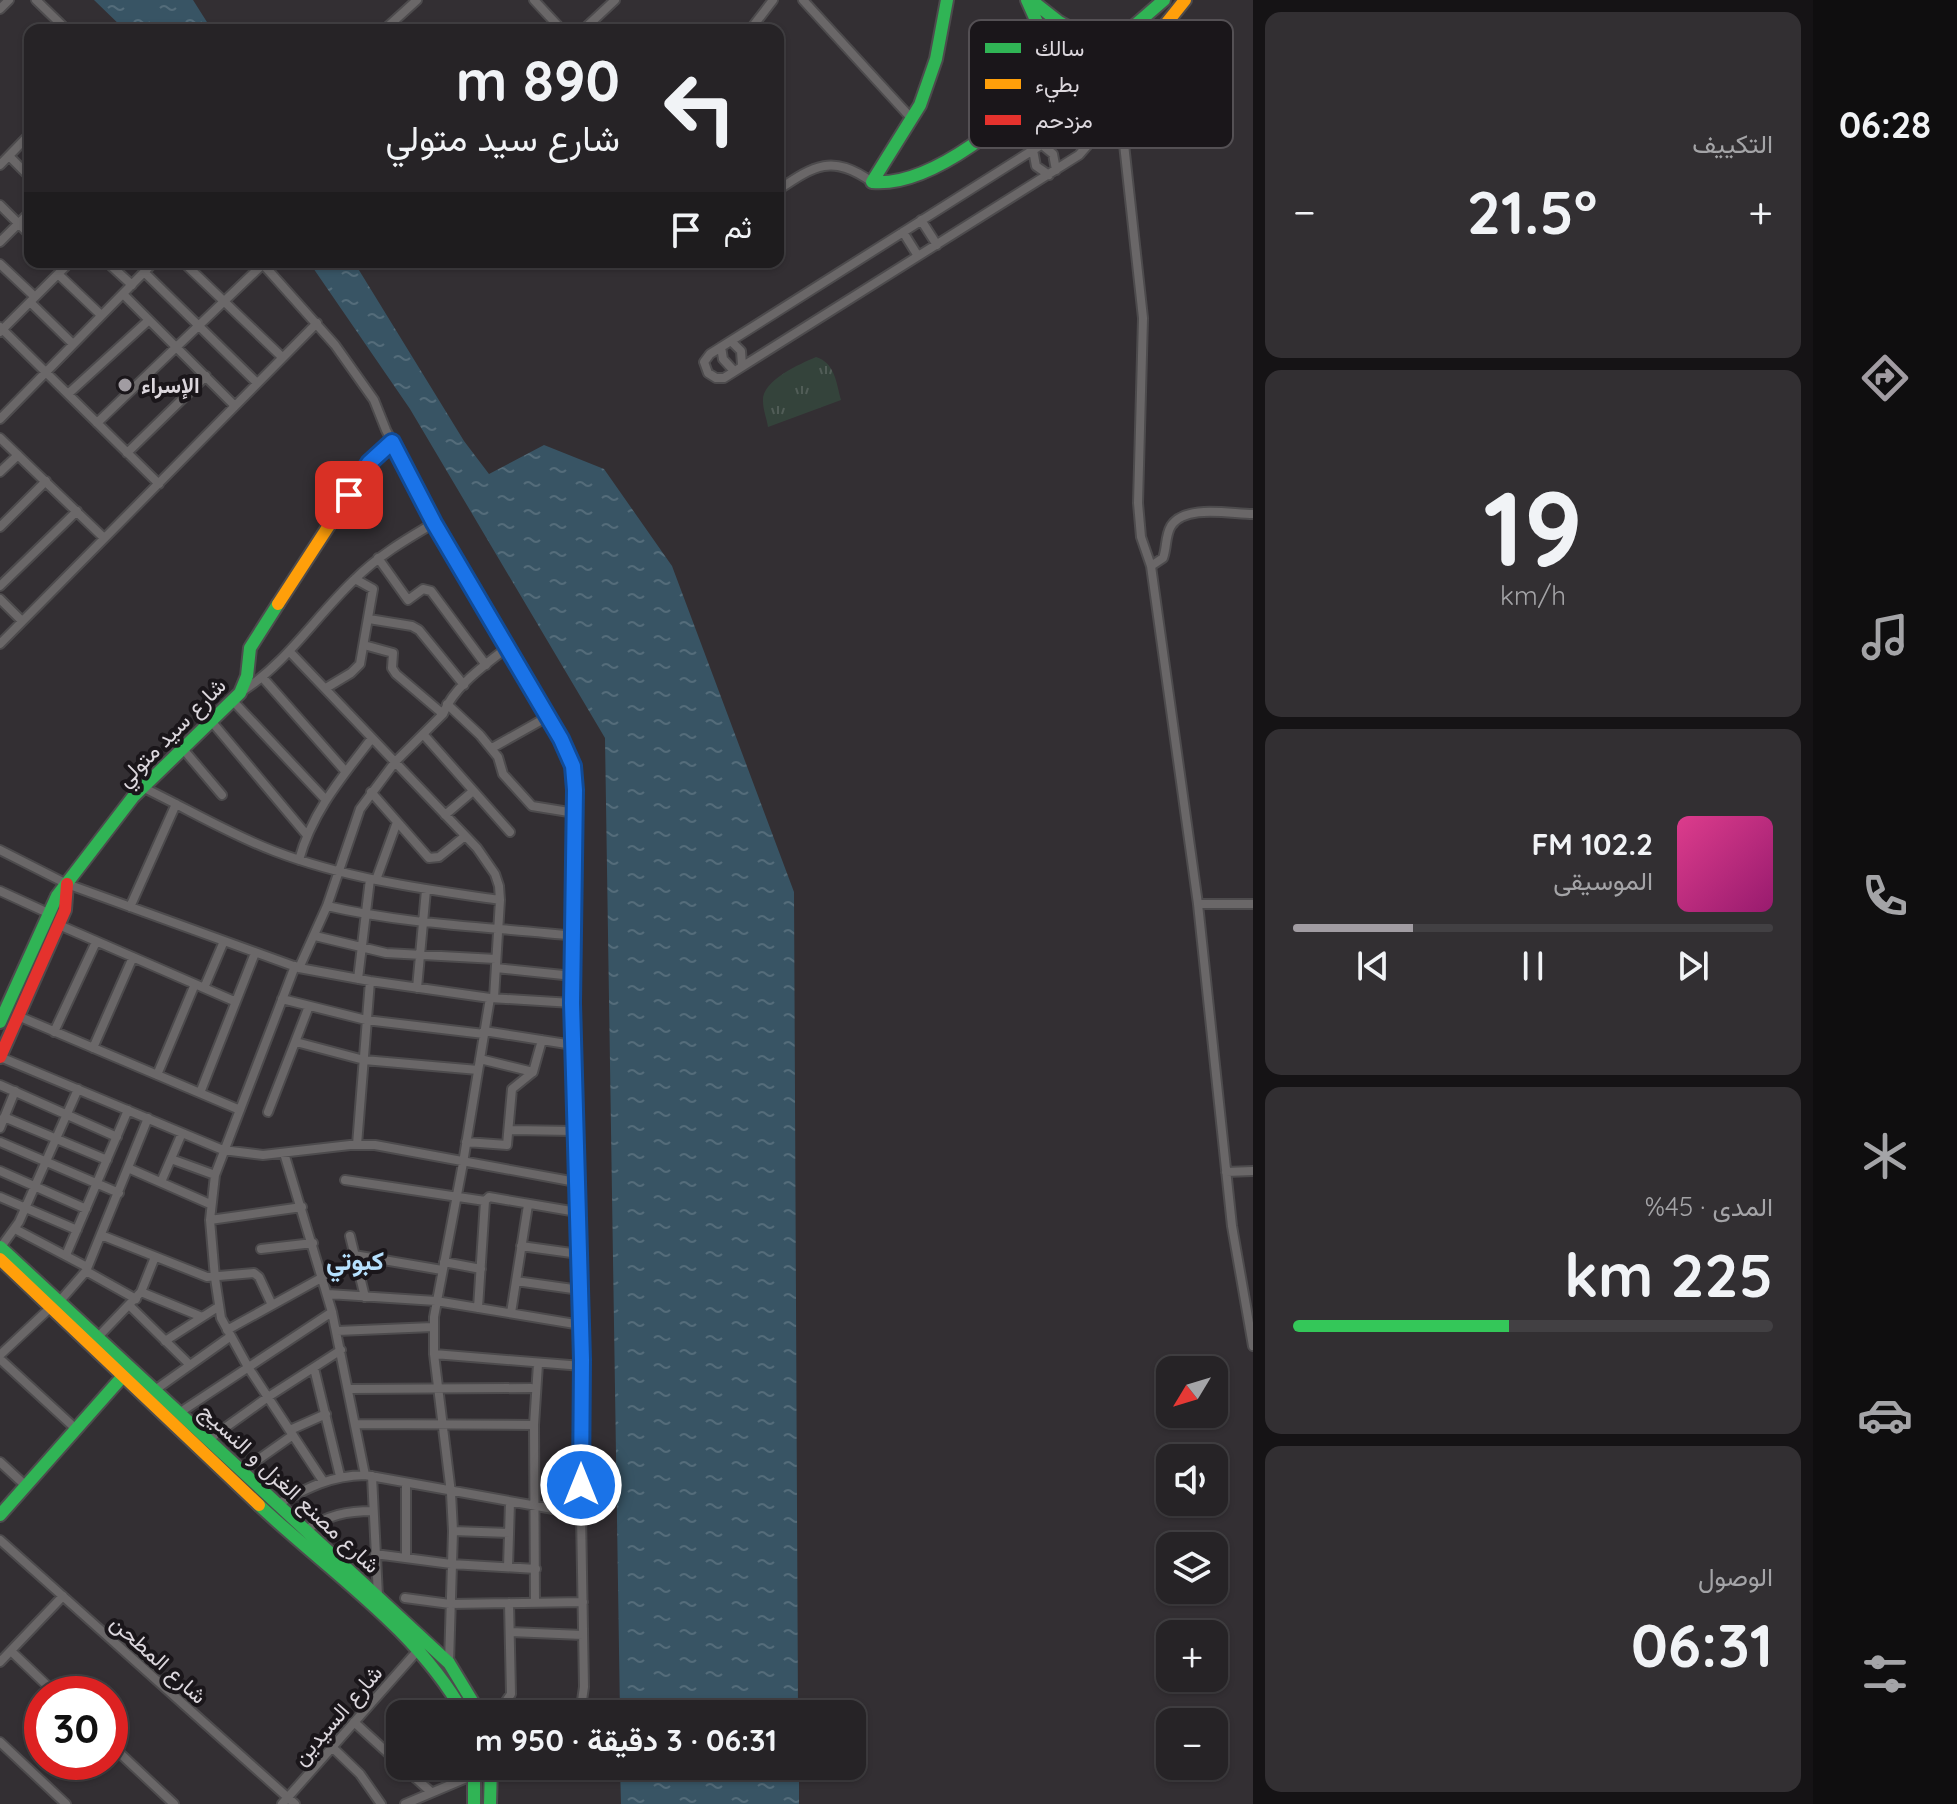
<!DOCTYPE html>
<html lang="ar">
<head>
<meta charset="utf-8">
<style>
	:root { --surface:#262326; --page:#322f32; --text:#f1f3f6; --muted:#a4a4a7; --line:#424043; --accent:#a19ca2 }
	body { margin:0; font-family:Quicksand,Vazirmatn,sans-serif; background:var(--page); color:var(--text); direction:rtl; height:100vh; display:flex; flex-direction:column; font-size:30px; white-space:nowrap }
	* { box-sizing:border-box; margin:0 }
	p { font-size:26px; color:var(--muted) }
	.icon { flex:none; width:44px; height:44px; fill:none; stroke:currentColor; stroke-width:2; stroke-linecap:round; stroke-linejoin:round }
	.map { position:relative; flex:1; overflow:hidden; direction:ltr }
	.panel { display:flex; flex-direction:column; gap:12px; padding:12px; background:#151315; width:560px }
	.panel>* { flex:none }
	.hud { position:absolute; left:24px; top:24px; width:760px; height:244px; border-radius:16px; box-shadow:0 2px 6px #0004,0 0 0 2px var(--line); direction:rtl; background:#262326; color:var(--text); overflow:hidden }
	.needle { width:52px; rotate:232deg }
	.tools { position:absolute; left:1156px; top:1356px; display:grid; gap:16px }
	.tools a { display:grid; place-items:center; width:72px; height:72px; border-radius:16px; background:var(--surface); box-shadow:0 2px 6px #0004,0 0 0 2px var(--line); font-size:40px }
	.speed { position:absolute; left:24px; top:1676px; display:flex; gap:16px; font-size:40px; font-weight:700; text-align:center }
	.speed>* { display:grid; place-content:center; width:104px; height:104px; border-radius:50%; background:var(--surface); box-shadow:0 2px 6px #0004,0 0 0 2px var(--line); line-height:1 }
	.speed .limit { border:12px solid #d22; background:#fff; color:#111 }
	.pin { position:absolute; display:grid; place-items:center; width:68px; height:68px; color:#fff; margin:-34px; border-radius:16px; box-shadow:0 4px 12px #0006 }
	.me { position:absolute; width:88px; margin:-44px; rotate:0deg; stroke-linejoin:round; filter:drop-shadow(0 0 6px #0008) }
	.turn { display:flex; align-items:center; gap:28px; height:168px; padding:0 32px; font-size:36px }
	.turn .icon { width:104px; height:104px; stroke-width:2.5 }
	.turn b { display:block; font-size:56px; line-height:68px }
	.then { display:flex; align-items:center; height:76px; padding:0 32px; background:#0003; gap:16px; font-size:30px }
	.big { font-size:60px; font-weight:700; line-height:1.1 }
	.panel .tile { flex:1; display:flex; flex-direction:column; justify-content:center; gap:12px; min-width:0; padding:0 28px; border-radius:16px; background:var(--page) }
	.panel .dial { align-items:center; gap:0 }
	.dial b { font-size:104px; line-height:1 }
	.song { display:flex; align-items:center; gap:24px }
	.cover { width:96px; height:96px; border-radius:12px; background:linear-gradient(135deg,hsl(330 70% 55%),hsl(320 70% 35%)) }
	.played { height:8px; border-radius:4px; background:linear-gradient(90deg,var(--accent) 25%,var(--line) 25%) }
	.keys { display:flex; justify-content:space-around; direction:ltr }
	.heat { display:flex; justify-content:space-between; align-items:center; font-size:44px; direction:ltr }
	.charge { height:12px; border-radius:6px; background:linear-gradient(90deg,#34c759 45%,var(--line) 0) }
	.trip { position:absolute; left:386px; top:1700px; width:480px; height:80px; border-radius:16px; background:var(--surface); box-shadow:0 2px 6px #0004,0 0 0 2px var(--line); font-weight:700; line-height:80px; text-align:center; direction:rtl }
	main { display:flex; flex:1; min-height:0 }
	.tabs { display:flex; flex-direction:column; width:144px; justify-content:space-around; align-items:center; background:#0f0e0f; color:var(--muted) }
	.tabs .icon { width:56px; height:56px }
	.tabs .selected { color:var(--accent) }
	.tabs b { font-size:36px; color:var(--text) }
	.map>svg:first-child { display:block }
	.grass { fill:url(#grass-tufts) }
	.water { fill:url(#water-ripples) }
	.lines { fill:none; stroke-linecap:round; stroke-linejoin:round }
	.street-casing { stroke:#4d4b4d; stroke-width:12 }
	.fast-casing { stroke:#4d4b4d; stroke-width:16 }
	.slow-casing { stroke:#4d4b4d; stroke-width:16 }
	.jam-casing { stroke:#4d4b4d; stroke-width:16 }
	.street { stroke:#6a6768; stroke-width:8 }
	.fast { stroke:#30b455; stroke-width:12 }
	.slow { stroke:#ff9f0a; stroke-width:12 }
	.jam { stroke:#e5322d; stroke-width:12 }
	.route-casing { stroke:#114b97; stroke-width:20 }
	.route { stroke:#1a73e8; stroke-width:14 }
	.poi-dot { fill:#a19ca2; stroke:#1a161a; stroke-width:3 }
	.labels { text-anchor:middle; dominant-baseline:central; stroke-width:8; stroke-linejoin:round; paint-order:stroke }
	.poi-label { font-size:22px; font-weight:bold; fill:#dcd7dd; stroke:#1a161a; text-anchor:start }
	.street-label { font-size:22px; fill:#dcd7dd; stroke:#1a161a }
	.quarter-label { font-size:26px; font-weight:bold; fill:#b6e1fe; stroke:#1a161a }
	.key { fill:#1a161a; stroke:#545054; stroke-width:2 }
	.key-label { font-size:22px; fill:#dcd7dd }
</style>
</head>
<body>
<main>
<nav class="tabs">
<b>06:28</b>
<svg class="icon selected" aria-label="directions" viewBox="0 0 24 24"><path d="M12 3l9 9-9 9-9-9zM9 14v-3h6M13 9l2 2-2 2"/></svg>
<svg class="icon" aria-label="music" viewBox="0 0 24 24"><path d="M9 18V5l10-2v13"/><circle cx="6" cy="18" r="3"/><circle cx="16" cy="16" r="3"/></svg>
<svg class="icon" aria-label="phone" viewBox="0 0 24 24"><path d="M5 4h4l2 5-3 2q2 4 5 5l2-3 5 2v4C11 20 4 13 5 4z"/></svg>
<svg class="icon" aria-label="climate" viewBox="0 0 24 24"><path d="M12 3v18M4 7l16 10M4 17L20 7"/></svg>
<svg class="icon" aria-label="car" viewBox="0 0 24 24"><path d="M5 17H2v-5l4-1 3-4h7l3 4 3 1v5h-3M9 17h6M6 11h13"/><circle cx="7" cy="17" r="2"/><circle cx="17" cy="17" r="2"/></svg>
<svg class="icon" aria-label="filters" viewBox="0 0 24 24"><path d="M4 7h16M4 17h16"/><circle cx="9" cy="7" r="2"/><circle cx="15" cy="17" r="2"/></svg>
</nav>
<section class="panel">
<div class="tile"><p>التكييف</p>
<div class="heat"><a>−</a><b class="big">21.5°</b><a>+</a></div>
</div>
<div class="tile dial"><b>19</b><p>km/h</p></div>
<div class="tile">
<div class="song"><i class="cover"></i><div><b>102.2 FM</b><p>الموسيقى</p></div></div>
<div class="played"></div>
<div class="keys"><svg class="icon" aria-label="previous" viewBox="0 0 24 24"><path d="M18 5L8 12l10 7zM5 5v14"/></svg><svg class="icon" aria-label="pause" viewBox="0 0 24 24"><path d="M8 5v14M16 5v14"/></svg><svg class="icon" aria-label="next" viewBox="0 0 24 24"><path d="M6 5l10 7-10 7zM19 5v14"/></svg></div>
</div>
<div class="tile"><p>المدى · 45%</p><b class="big">225 km</b><div class="charge"></div></div>
<div class="tile"><p>الوصول</p><b class="big">06:31</b></div>
</section>
<div class="map">
<svg width="1253" height="1804" viewBox="0 0 1253 1804">
	<defs>
		<pattern id="grass-tufts" width="24" height="20" patternUnits="userSpaceOnUse" patternTransform="scale(2)"><rect width="24" height="20" fill="#34433b"/><path d="M3 7l-1-3M5 7V3M7 7l1-3M15 17l-1-3M17 17v-4M19 17l1-3" fill="none" stroke="#515d57"/></pattern>
		<pattern id="water-ripples" width="26" height="14" patternUnits="userSpaceOnUse" patternTransform="scale(2)"><rect width="26" height="14" fill="#385464"/><path d="M2 4q2-2 4 0t4 0M15 11q2-2 4 0t4 0" fill="none" stroke="#546c7a"/></pattern>
	</defs>
	<rect width="100%" height="100%" fill="#332f33"/>
	<path class="grass" d="M 816,357 C 835,363 836,382 841,400 L 768,427 C 767,419 763,410 763,401 C 762,380 800,364 816,357 Z"/>
	<path class="water" d="M 94,0 L 193,0 L 212,30 L 125,30 Z
		M 309,262 L 354,262 L 464,441 L 489,474 L 544,445 L 604,469 L 672,566 L 794,892 L 798,1714 L 620,1714 L 605,738 L 410,409 Z
		M 620,1766 L 799,1766 L 799,1804 L 621,1804 Z"/>
	<g class="lines">
		<defs>
			<path id="street" d="M 36,0 L 67,30
				M 534,0 L 562,30
				M 803,0 L 912,119
				M 0,9 L 9,0
				M 384,30 L 417,0
				M 583,30 L 615,0
				M 750,30 L 773,0
				M 1120,85 L 1124,144 L 1143,318 L 1138,503 L 1141,537 L 1151,566 L 1198,904 L 1232,1226 L 1253,1346
				M 1087,106 L 1071,124 L 1052,138 L 710,354 L 704,362 L 708,373 L 716,378 L 724,378 L 1079,155 L 1100,131 L 1107,101
				M 1041,144 L 1053,154 L 1056,170
				M 1033,150 L 1036,166 L 1049,175
				M 9,156 L 30,177
				M 0,165 L 30,134
				M 778,190 C 815,165 832,154 872,182
				M 0,205 L 30,235
				M 921,220 L 937,245
				M 903,232 L 918,256
				M 0,242 L 30,212
				M 107,262 L 132,285
				M 183,262 L 281,356
				M 261,262 L 335,345 L 374,400 L 386,430 L 434,523 L 549,716 L 567,749 L 573,766 L 575,790 L 575,896 L 572,1003 L 582,1360 L 581,1514 L 584,1687 L 580,1714
				M 0,264 L 35,297
				M 144,272 L 256,382
				M 58,274 L 101,315
				M 123,294 L 234,405
				M 30,302 L 73,344
				M 0,327 L 159,484
				M 0,332 L 70,262
				M 731,341 L 741,351 L 742,365
				M 721,347 L 723,359 L 734,371
				M 68,394 L 149,320
				M 0,419 L 154,262
				M 97,423 L 263,264
				M 0,438 L 104,538
				M 127,453 L 206,376
				M 0,472 L 18,455
				M 0,527 L 46,481
				M 378,558 L 408,600 L 423,589 L 431,591 L 486,665
				M 1151,566 L 1163,558 C 1167,548 1165,536 1171,526 C 1185,504 1230,514 1253,514
				M 0,586 L 77,511
				M 0,599 L 22,621
				M 369,619 L 412,626 L 419,630 L 464,685
				M 0,644 L 317,323
				M 364,645 L 393,653 L 392,668 L 396,674 L 443,714
				M 290,652 L 477,848 L 495,874 L 499,886 L 500,900 L 494,998
				M 263,678 L 346,772
				M 326,688 L 351,673 L 360,664 L 373,589 L 355,579
				M 241,692 C 287,663 315,617 354,580 C 378,556 405,540 434,523
				M 233,701 L 325,799
				M 447,704 L 480,735 L 498,757 L 503,774 L 532,806 L 575,813
				M 212,722 L 306,834
				M 423,734 L 510,832
				M 492,748 L 549,716
				M 183,749 L 222,795
				M 142,787 C 186,808 229,834 274,851 C 347,879 424,889 500,900
				M 371,792 L 429,858 L 439,857 L 465,836
				M 445,815 L 472,792
				M 0,850 L 67,884 L 299,968 L 370,981 L 490,998 L 572,1003
				M 299,860 C 312,812 342,777 372,738
				M 376,880 L 397,822
				M 0,891 L 48,913
				M 1198,904 L 1253,904
				M 327,906 C 409,925 492,927 575,936
				M 130,907 L 176,804
				M 59,925 L 234,1001
				M 315,936 L 386,953 L 496,959
				M 295,966 L 215,1175 L 210,1220 L 215,1278 L 221,1318 L 248,1367 L 323,1481
				M 299,968 L 327,906 L 360,809 L 395,762 L 443,714 C 454,686 485,665 508,647
				M 496,968 L 573,976
				M 358,979 L 370,879
				M 204,988 L 224,941
				M 417,988 L 426,890
				M 282,999 L 366,1020 L 484,1034
				M 18,1016 L 240,1110
				M 484,1031 L 573,1045
				M 54,1032 L 96,942
				M 296,1042 L 364,1060 L 478,1070
				M 93,1048 L 133,957
				M 0,1057 L 223,1150 L 263,1155 L 350,1145 L 375,1145 L 576,1182
				M 480,1059 L 533,1072
				M 157,1075 L 195,984
				M 0,1085 L 117,1137
				M 200,1093 L 255,953
				M 268,1112 L 309,1006
				M 4,1117 L 107,1160
				M 0,1128 L 15,1091
				M 510,1130 L 575,1131
				M 0,1142 L 119,1193
				M 466,1142 L 507,1145 L 512,1089 L 533,1072 L 542,1040
				M 357,1145 L 370,981
				M 284,1153 L 332,1312 L 365,1475
				M 171,1159 L 215,1175
				M 128,1168 L 210,1204
				M 0,1171 L 86,1209
				M 1226,1172 L 1253,1171
				M 345,1180 L 485,1201 L 489,1197 L 577,1212
				M 161,1182 L 182,1133
				M 0,1197 L 77,1230
				M 210,1220 L 302,1207
				M 15,1229 L 87,1267
				M 101,1235 L 207,1277 L 254,1273 L 259,1277 L 272,1305
				M 350,1236 L 365,1297
				M 521,1246 L 579,1254
				M 1,1247 L 19,1222 L 78,1089
				M 261,1249 L 313,1243
				M 66,1255 L 128,1110
				M 354,1255 L 442,1270
				M 444,1262 L 481,1269
				M 86,1271 L 136,1299
				M 516,1281 L 580,1290
				M 141,1292 L 202,1317
				M 328,1294 L 436,1301 L 581,1325
				M 59,1302 L 86,1271 L 148,1118
				M 130,1306 L 190,1365
				M 478,1308 L 485,1201
				M 511,1313 L 528,1205
				M 227,1330 L 323,1277
				M 337,1331 L 433,1327
				M 98,1337 L 141,1292 L 155,1257
				M 165,1341 L 218,1307
				M 434,1354 L 582,1366
				M 0,1355 L 51,1307
				M 0,1359 L 76,1429
				M 314,1368 L 340,1476
				M 349,1389 L 531,1388
				M 155,1390 L 231,1336
				M 179,1413 L 332,1312
				M 355,1424 L 534,1425
				M 290,1430 L 326,1414
				M 208,1440 L 268,1397 L 341,1350
				M 0,1462 L 26,1486
				M 242,1471 L 293,1435
				M 372,1476 L 378,1596
				M 406,1483 L 406,1558
				M 278,1504 C 309,1487 330,1476 365,1475 L 581,1514
				M 306,1530 C 328,1515 347,1511 373,1511
				M 453,1531 L 509,1533
				M 0,1540 L 295,1804
				M 375,1554 L 451,1564 L 536,1569
				M 508,1567 L 510,1502
				M 405,1598 L 450,1604 L 583,1602
				M 535,1603 L 534,1425 L 538,1364
				M 510,1632 L 583,1635
				M 11,1651 L 56,1694
				M 0,1662 L 63,1596
				M 449,1663 L 453,1531 L 451,1493 L 434,1354 L 434,1317 L 463,1163 L 490,998
				M 497,1714 L 511,1694 L 509,1603
				M 354,1722 L 400,1764
				M 0,1742 L 66,1804
				M 110,1744 L 174,1804
				M 332,1747 L 360,1774 L 381,1804
				M 402,1766 L 431,1792
				M 282,1804 L 419,1649
				M 405,1804 L 495,1766"/>
			<path id="fast" d="M 947,0 L 936,59 L 920,105 L 872,182 C 934,188 1013,115 1056,75
				M 1027,0 L 1057,67
				M 1031,0 L 1059,22 L 1090,40
				M 1099,41 L 1134,26 L 1164,0
				M 0,1022 L 57,896 L 133,797 L 240,693 L 247,676 L 250,648 L 278,604
				M 0,1247 L 449,1663 L 480,1714
				M 259,1505 C 329,1571 417,1629 464,1714
				M 0,1515 L 123,1376
				M 474,1766 L 474,1804
				M 490,1804 L 491,1766"/>
			<path id="slow" d="M1056 73a33 33 0 1 1 66 0a33 33 0 1 1-66 0Z
				M 1122,79 L 1185,0
				M 993,137 L 1079,104
				M 278,604 L 365,470 L 392,442
				M 0,1259 L 259,1505"/>
			<path id="jam" d="M 0,1057 L 65,910 L 67,884"/>
		</defs>
		<use href="#street" class="street-casing"/>
		<use href="#fast" class="fast-casing"/>
		<use href="#slow" class="slow-casing"/>
		<use href="#jam" class="jam-casing"/>
		<use href="#street" class="street"/>
		<use href="#fast" class="fast"/>
		<use href="#slow" class="slow"/>
		<use href="#jam" class="jam"/>
	</g>
	<g class="lines">
		<defs>
			<path id="route" d="M 349,495 L 369,463 L 392,442 L 434,523 L 561,739 L 573,766 L 575,790 L 572,1003 L 582,1360 L 581,1485"/>
		</defs>
		<use href="#route" class="route-casing"/>
		<use href="#route" class="route"/>
	</g>
	<circle class="poi-dot" cx="125" cy="385" r="8"/>
	<g class="labels">
		<g class="poi-label">
			<text x="141" y="385">الإسراء</text>
		</g>
		<g class="street-label">
			<text transform="translate(171 732) rotate(-45)">شارع سيد متولي</text>
			<text transform="translate(290 1488) rotate(43)">شارع مصنع الغزل و النسيج</text>
			<text transform="translate(159 1659) rotate(42)">شارع المطحن</text>
			<text transform="translate(337 1715) rotate(-49)">شارع السيدين</text>
		</g>
		<g class="quarter-label">
			<text x="355" y="1260">كبوتي</text>
		</g>
	</g>
	<rect x="969" y="20" width="264" height="128" rx="12" class="key"/>
	<rect x="985" y="43" width="36" height="10" fill="#30b455"/>
	<rect x="985" y="79" width="36" height="10" fill="#ff9f0a"/>
	<rect x="985" y="115" width="36" height="10" fill="#e5322d"/>
	<g class="key-label">
		<text x="1035" y="56">سالك</text>
		<text x="1035" y="92">بطيء</text>
		<text x="1035" y="128">مزدحم</text>
	</g>
</svg>
<div class="tools">
<a><svg class="needle" viewBox="-14 -14 28 28"><path d="M0-13l5 13h-10z" fill="#e53935"/><path d="M0 13l5-13h-10z" fill="#a4a4a7"/></svg></a>
<a><svg class="icon" aria-label="sound" viewBox="0 0 24 24"><path d="M4 9h4l5-4v14l-5-4H4zM17 9q2 3 0 6"/></svg></a>
<a><svg class="icon" aria-label="layers" viewBox="0 0 24 24"><path d="M12 4l9 5-9 5-9-5zM3 14l9 5 9-5"/></svg></a>
<a>+</a>
<a>−</a>
</div>
<div class="speed"><div class="limit">30</div></div>
<div class="pin" style="left:349px;top:495px;background:#d93025"><svg class="icon" aria-label="arrive" viewBox="0 0 24 24"><path d="M6 21V4h12l-3 4 3 4H6"/></svg></div>
<svg class="me" style="left:581px;top:1485px" viewBox="-20 -20 40 40"><circle r="17" fill="#1a73e8" stroke="#fff" stroke-width="3"/><path d="M0-11L8 9 0 5-8 9z" fill="#fff"/></svg>
<div class="trip">06:31 · 3 دقيقة · 950 m</div>
<div class="hud">
<div class="turn"><svg class="icon" aria-label="left" viewBox="0 0 24 24"><path d="M17 20v-9H6M10 6l-5 5 5 5"/></svg><div><b>890 m</b>شارع سيد متولي</div></div>
<div class="then">ثم<svg class="icon" aria-label="arrive" viewBox="0 0 24 24"><path d="M6 21V4h12l-3 4 3 4H6"/></svg></div>
</div>
</div>
</main>
</body>
</html>
